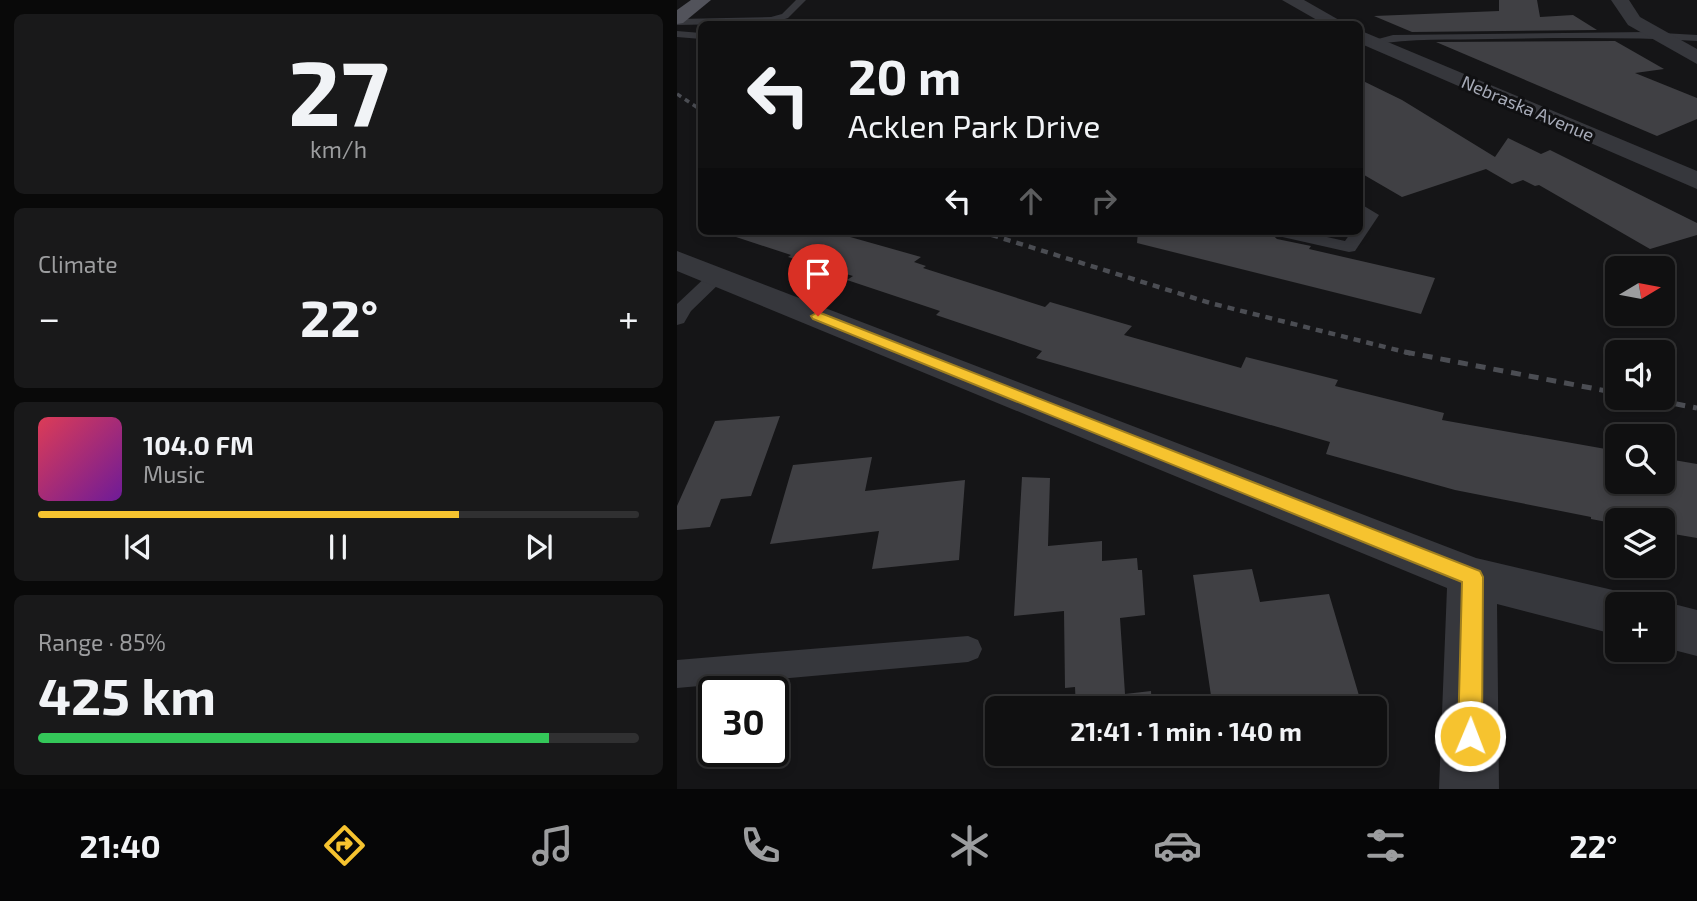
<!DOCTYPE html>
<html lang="en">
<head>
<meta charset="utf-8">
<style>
	:root { --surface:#101011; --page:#19191a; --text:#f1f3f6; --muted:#9c9d9f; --line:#303031; --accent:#f6c32f }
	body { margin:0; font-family:"Exo 2",sans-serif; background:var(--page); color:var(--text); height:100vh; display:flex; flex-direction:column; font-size:26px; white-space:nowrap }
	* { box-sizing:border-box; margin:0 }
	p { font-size:23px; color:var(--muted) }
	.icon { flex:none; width:38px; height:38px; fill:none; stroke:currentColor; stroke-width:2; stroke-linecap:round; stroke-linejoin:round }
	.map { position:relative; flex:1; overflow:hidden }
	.side { display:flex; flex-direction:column; gap:14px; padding:14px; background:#090909; width:677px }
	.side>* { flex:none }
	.banner { position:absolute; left:21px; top:21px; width:665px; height:214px; border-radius:10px; box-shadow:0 4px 10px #0003,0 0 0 2px var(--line); background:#101011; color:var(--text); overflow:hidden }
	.needle { width:46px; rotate:80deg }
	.tools { position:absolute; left:928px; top:256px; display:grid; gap:14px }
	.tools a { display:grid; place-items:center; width:70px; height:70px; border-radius:10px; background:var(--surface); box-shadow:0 4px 10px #0003,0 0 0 2px var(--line); font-size:35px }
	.speed { position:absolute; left:21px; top:676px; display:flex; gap:14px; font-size:35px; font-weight:700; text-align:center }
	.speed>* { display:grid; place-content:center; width:91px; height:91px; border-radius:50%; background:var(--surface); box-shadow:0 4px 10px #0003,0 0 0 2px var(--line); line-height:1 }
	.speed .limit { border:4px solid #111; border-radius:10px; background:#fff; color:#111 }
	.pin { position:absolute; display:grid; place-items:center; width:60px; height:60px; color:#fff; margin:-72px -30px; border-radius:50% 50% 50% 0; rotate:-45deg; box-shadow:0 0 7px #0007 }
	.pin .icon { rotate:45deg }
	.me { position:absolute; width:77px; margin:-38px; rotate:1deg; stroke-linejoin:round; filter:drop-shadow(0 0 5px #0008) }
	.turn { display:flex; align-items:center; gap:24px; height:147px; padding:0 35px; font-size:32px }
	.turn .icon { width:91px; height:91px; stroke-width:2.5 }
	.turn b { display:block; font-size:49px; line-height:60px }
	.lanes { display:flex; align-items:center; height:66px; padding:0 35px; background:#0003; justify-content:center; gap:35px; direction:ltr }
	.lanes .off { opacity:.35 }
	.big { font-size:52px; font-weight:700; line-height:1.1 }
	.side .card { flex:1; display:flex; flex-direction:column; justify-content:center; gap:10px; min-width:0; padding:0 24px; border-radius:10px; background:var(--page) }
	.side .dial { align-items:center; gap:0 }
	.dial b { font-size:91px; line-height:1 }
	.song { display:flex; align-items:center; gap:21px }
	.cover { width:84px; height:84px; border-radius:10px; background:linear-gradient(135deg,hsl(350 70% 55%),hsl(280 70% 35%)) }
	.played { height:7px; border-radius:4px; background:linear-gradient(90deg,var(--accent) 70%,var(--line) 70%) }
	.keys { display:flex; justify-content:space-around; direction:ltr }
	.heat { display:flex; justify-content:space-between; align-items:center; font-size:38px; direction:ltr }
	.charge { height:10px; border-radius:5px; background:linear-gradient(90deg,#34c759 85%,var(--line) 0) }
	.trip { position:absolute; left:308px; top:696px; width:402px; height:70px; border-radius:10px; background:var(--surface); box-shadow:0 4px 10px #0003,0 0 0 2px var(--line); font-weight:700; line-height:70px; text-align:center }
	.tabs { display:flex; height:112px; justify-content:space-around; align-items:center; background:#060607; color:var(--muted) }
	.tabs .icon { width:49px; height:49px }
	.tabs .current { color:var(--accent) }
	.tabs b { font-size:32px; color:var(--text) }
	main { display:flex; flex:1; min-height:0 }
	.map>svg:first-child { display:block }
	.building { fill:#404044 }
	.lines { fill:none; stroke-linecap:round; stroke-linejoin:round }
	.service { fill:#36373c; fill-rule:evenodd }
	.minor { fill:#36373c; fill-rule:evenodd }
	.primary { fill:#52535b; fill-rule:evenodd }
	.rail-far2 { stroke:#4b4d53; stroke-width:3.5; stroke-dasharray:5 4.5; stroke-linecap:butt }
	.rail-far1 { stroke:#4b4d53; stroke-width:4.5; stroke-dasharray:7 6; stroke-linecap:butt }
	.rail { stroke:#4b4d53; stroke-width:5; stroke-dasharray:10 8; stroke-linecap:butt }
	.route { fill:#f6c32f; stroke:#a07f1f; stroke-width:2 }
	.labels { text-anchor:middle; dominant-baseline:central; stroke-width:6; stroke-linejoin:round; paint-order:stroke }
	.far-street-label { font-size:18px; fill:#a7abb8; stroke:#101012 }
</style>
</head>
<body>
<main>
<section class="side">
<div class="card dial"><b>27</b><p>km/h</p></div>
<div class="card"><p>Climate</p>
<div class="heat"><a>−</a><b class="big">22°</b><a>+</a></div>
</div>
<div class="card">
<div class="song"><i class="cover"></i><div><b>104.0 FM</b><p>Music</p></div></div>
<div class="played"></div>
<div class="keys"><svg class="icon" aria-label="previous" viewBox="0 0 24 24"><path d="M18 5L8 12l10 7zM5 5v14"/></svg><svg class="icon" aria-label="pause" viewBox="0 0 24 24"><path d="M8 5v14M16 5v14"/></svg><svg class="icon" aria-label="next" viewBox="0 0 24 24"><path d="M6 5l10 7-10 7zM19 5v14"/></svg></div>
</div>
<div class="card"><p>Range · 85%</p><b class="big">425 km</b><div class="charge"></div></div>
</section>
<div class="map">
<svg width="1020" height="789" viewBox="0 0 1020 789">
	<rect width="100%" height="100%" fill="#151517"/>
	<path class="building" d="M 822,0 L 860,0 L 863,17 L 896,15 L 920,30 L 735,32 L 697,16 L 822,11 Z
		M 938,41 L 987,69 L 958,73 L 1020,98 L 1020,119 L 980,136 L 759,42 Z
		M 682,79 L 725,100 L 818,157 L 831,138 L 864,154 L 873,150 L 1020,223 L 1020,235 L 973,249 L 862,185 L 858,186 L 846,180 L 835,184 L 809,169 L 725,197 L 682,172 Z
		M 60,231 L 152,231 L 244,257 L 237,262 L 249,266 L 246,268 L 368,307 L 373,302 L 455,326 L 447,335 L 564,368 L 569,357 L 661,380 L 658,386 L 767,413 L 765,420 L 940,451 L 940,481 L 985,481 L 985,458 L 1020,464 L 1020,538 L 985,532 L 985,520 L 940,520 L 940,524 L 914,519 L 914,517 L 778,490 L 649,454 L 653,442 L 359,358 L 365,351 L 259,315 L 263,311 L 170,280 L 176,276 L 111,257 L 114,255 L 59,237 Z
		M 461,231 L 591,231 L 600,239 L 634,246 L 632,249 L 758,278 L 744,314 L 460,243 Z
		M 103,416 L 74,496 L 44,499 L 33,527 L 0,530 L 0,506 L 38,421 Z
		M 195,457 L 188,491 L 288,480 L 282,560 L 195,569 L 202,531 L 93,544 L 116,465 Z
		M 345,477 L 373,478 L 371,546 L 425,541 L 425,561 L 460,558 L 461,570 L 465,570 L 468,615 L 443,618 L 448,694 L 474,691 L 475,709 L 399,709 L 398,687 L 388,688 L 387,611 L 337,616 Z
		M 575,569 L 583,602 L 652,594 L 686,709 L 536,709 L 516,575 Z
		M 399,754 L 478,754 L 478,755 L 399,763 Z"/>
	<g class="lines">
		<path class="service" d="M 119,0 L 129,0 L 111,18 L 95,23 L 0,25 L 0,19 L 94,17 L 105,14 Z
			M 0,31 L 24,33 L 24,39 L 0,37 Z
			M 968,32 L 1020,35 L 1020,41 C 951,37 883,38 814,39 C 774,40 734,38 695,45 L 690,42 L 716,35 Z
			M 682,203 L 702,215 L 678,251 L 672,252 L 601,236 L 593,231 L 623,231 L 668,241 L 675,231 L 682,231 L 685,216 L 682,215 Z
			M 40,271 L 49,276 L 46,280 L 14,311 L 7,323 L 0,325 L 0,304 L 34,272 Z
			M 291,636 L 301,640 L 305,649 L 301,658 L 291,662 L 0,688 L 0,660 Z"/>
		<path class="minor" d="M 605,0 L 627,0 L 669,24 L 647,24 Z
			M 934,0 L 952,0 L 963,17 L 1020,49 L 1020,64 L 951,25 Z
			M 682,30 L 1020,171 L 1020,189 L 682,43 Z
			M 0,251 L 799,558 L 940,591 L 958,597 L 961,604 L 940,604 L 940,635 L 820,604 L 822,789 L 762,789 L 770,588 L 0,271 Z
			M 985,601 L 1020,610 L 1020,656 L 985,647 L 985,604 L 979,604 Z"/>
		<path class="primary" d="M 14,0 L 34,0 L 6,23 L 0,24 L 0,10 Z"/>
		<path class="rail-far2" d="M 0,94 L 24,110"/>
		<path class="rail-far1" d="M 302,231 L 533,303 L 736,354"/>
		<path class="rail" d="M 728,352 L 940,393
			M 963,397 L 1020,408"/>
	</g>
	<path class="route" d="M 141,312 L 803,571 L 806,577 L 805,736 L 801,744 L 793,748 L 785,744 L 781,736 L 785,582 L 136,319 L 134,316 Z"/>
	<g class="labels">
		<g class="far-street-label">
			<text transform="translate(851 108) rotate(23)">Nebraska Avenue</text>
		</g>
	</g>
</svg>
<div class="tools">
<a><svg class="needle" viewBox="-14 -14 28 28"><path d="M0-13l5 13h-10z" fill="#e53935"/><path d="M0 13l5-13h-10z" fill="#9c9d9f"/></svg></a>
<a><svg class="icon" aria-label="sound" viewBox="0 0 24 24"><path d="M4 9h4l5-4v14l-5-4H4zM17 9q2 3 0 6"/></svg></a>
<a><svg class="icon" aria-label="search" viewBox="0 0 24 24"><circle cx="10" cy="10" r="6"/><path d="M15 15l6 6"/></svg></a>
<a><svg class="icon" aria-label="layers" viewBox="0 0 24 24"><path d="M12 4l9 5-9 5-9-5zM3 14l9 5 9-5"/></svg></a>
<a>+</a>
</div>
<div class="speed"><div class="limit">30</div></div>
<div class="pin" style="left:141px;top:316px;background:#d93025"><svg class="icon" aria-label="arrive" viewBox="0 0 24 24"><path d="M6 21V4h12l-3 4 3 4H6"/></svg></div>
<svg class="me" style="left:793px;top:736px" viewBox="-20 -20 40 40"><circle r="17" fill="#f6c32f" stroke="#fff" stroke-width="3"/><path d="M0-11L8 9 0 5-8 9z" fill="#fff"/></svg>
<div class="trip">21:41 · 1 min · 140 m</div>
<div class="banner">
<div class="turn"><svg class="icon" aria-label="left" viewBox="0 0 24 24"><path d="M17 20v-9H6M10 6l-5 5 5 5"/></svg><div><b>20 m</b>Acklen Park Drive</div></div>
<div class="lanes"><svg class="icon" aria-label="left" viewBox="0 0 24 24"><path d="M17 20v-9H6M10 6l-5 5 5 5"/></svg><svg class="icon off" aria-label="ahead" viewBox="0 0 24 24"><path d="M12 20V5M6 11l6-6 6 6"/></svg><svg class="icon off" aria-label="right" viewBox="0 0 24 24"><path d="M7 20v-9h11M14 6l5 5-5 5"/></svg></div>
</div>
</div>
</main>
<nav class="tabs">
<b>21:40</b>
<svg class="icon current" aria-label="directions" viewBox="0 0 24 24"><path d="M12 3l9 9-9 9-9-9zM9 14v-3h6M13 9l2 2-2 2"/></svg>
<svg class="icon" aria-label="music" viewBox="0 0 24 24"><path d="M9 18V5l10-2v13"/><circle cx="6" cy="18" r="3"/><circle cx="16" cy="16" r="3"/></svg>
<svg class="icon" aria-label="phone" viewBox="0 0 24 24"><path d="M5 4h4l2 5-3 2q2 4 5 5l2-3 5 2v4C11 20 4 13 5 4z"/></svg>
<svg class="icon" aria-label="climate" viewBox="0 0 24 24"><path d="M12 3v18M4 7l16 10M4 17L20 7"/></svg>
<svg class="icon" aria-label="car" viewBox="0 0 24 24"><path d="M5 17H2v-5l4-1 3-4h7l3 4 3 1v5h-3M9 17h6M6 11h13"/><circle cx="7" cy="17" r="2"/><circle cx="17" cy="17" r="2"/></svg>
<svg class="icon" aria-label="filters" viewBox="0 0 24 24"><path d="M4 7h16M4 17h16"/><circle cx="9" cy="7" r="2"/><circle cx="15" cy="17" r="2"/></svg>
<b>22°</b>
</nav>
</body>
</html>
